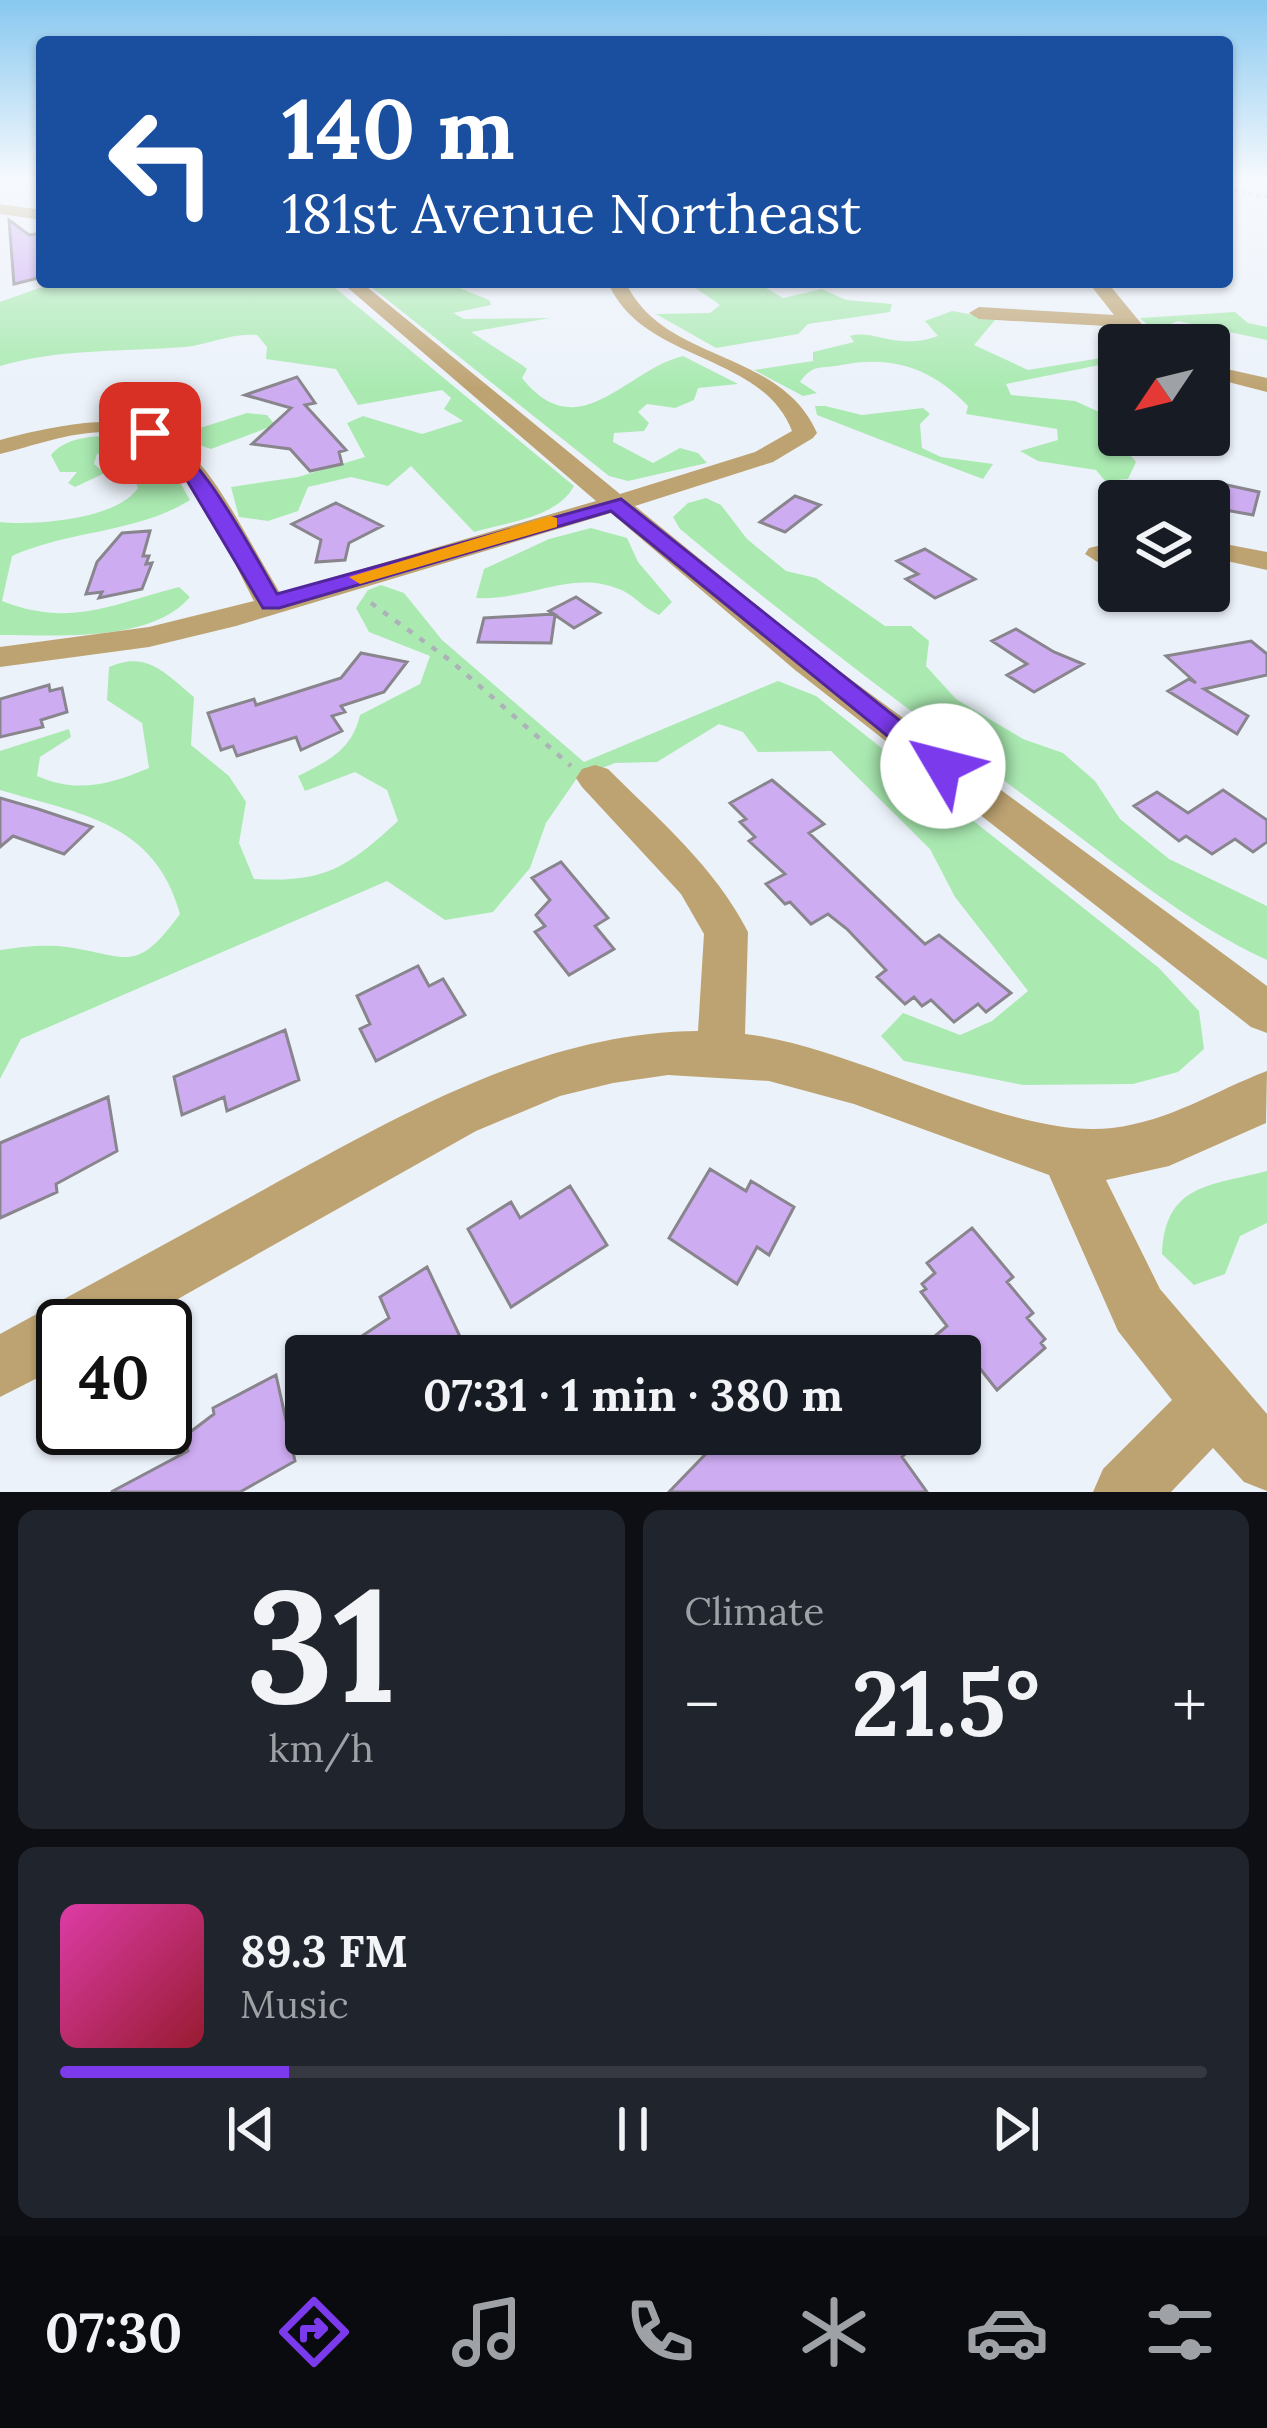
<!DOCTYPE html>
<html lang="en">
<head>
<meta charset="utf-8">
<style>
	:root { --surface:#171b24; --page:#20242c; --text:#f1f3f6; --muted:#9ea1a6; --line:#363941; --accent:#7c3aed }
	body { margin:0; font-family:Lora,serif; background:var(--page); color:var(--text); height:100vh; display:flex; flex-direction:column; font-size:45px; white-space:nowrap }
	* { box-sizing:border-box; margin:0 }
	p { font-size:39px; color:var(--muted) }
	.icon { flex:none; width:66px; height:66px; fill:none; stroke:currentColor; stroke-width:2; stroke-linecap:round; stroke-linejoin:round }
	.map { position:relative; height:1492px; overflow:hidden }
	.sheet { display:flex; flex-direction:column; gap:18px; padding:18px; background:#0d0f14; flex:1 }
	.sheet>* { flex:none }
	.top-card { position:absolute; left:36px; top:36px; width:1197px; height:252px; border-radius:12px; box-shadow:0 3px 9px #0004; background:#1a4fa0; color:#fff; overflow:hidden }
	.needle { width:78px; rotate:235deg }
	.buttons { position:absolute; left:1098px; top:324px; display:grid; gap:24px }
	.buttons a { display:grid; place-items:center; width:132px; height:132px; border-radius:12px; background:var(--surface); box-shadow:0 3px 9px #0004; font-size:60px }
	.speed { position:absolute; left:36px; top:1299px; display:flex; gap:24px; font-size:60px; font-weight:700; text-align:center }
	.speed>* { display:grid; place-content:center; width:156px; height:156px; border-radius:50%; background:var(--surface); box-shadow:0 3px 9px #0004; line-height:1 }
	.speed .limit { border:6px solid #111; border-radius:18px; background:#fff; color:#111 }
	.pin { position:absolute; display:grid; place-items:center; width:102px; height:102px; color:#fff; margin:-51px; border-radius:24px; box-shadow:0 6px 18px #0006 }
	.me { position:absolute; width:132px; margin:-66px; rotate:307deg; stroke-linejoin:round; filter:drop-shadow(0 0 9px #0008) }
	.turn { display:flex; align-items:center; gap:42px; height:252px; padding:0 48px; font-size:54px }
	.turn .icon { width:156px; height:156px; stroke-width:2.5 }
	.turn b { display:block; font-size:84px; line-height:102px }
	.big { font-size:90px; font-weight:800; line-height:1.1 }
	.sheet .card { flex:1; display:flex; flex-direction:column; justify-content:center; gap:18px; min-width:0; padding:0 42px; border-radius:18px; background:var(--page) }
	.sheet .dial { align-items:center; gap:0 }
	.dial b { font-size:156px; line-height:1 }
	.song { display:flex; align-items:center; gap:36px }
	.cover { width:144px; height:144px; border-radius:18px; background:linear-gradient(135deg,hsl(320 70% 55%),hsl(350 70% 35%)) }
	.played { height:12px; border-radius:6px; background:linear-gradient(90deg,var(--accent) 20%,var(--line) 20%) }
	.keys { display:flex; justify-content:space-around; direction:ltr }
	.heat { display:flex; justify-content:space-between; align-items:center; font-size:66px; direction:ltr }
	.sheet .tiles { flex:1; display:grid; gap:18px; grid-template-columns:1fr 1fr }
	.card:last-child { grid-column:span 2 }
	.trip { position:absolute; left:285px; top:1335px; width:696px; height:120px; border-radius:12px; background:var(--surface); box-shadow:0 3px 9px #0004; font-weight:800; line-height:120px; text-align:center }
	.dock { display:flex; height:192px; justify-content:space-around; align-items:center; background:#090b0e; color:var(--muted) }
	.dock .icon { width:84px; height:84px }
	.dock .on { color:var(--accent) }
	.dock b { font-size:54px; color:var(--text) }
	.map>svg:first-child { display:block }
	.green { fill:#aaeab1 }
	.building { fill:#ceacf2; stroke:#89858d; stroke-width:3 }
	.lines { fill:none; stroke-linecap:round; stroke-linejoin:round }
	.path-far1 { stroke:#adb2b8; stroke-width:3; stroke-dasharray:3 4.5; stroke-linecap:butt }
	.path { stroke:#adb2b8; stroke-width:4.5; stroke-dasharray:6 9; stroke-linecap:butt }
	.minor { fill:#bea372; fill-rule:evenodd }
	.route { fill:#7c3aed; stroke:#51269a; stroke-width:3 }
	.slow { fill:#f59e0b }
</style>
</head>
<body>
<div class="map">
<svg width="1267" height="1492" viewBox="0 0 1267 1492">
	<rect width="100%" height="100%" fill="#ecf2fa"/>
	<path class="green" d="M 56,282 L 328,282 L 574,486 C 557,518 507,522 474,532 L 411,466 L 388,486 L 351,477 L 308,487 L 298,511 L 268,521 L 239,517 L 231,487 L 298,477 L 365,457 L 347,423 L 363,416 L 422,434 L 463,421 L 444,409 L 451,398 L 442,390 L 358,405 L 336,369 L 266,359 L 267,347 L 257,335 C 230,333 211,344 185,347 C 123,352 61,348 0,366 L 0,302 Z
		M 365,282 L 457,287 L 489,300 L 491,305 L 453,313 L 464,319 L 550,318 L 471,332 L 522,365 L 527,369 L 522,378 C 579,449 625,370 683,356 L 738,384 L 698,388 L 694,400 L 675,408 L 647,404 L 638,412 L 649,423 L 644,431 L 614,433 L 613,442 L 653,463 L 680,448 L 698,453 L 707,463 L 628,481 L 609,476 Z
		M 687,282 L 756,282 L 783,298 L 822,289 L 846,300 L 892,304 L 890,312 L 808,324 L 798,334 L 716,348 L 656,314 L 710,313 L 720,305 Z
		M 952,311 L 996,319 L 974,345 L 1028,370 L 1119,355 L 1119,361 L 1006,384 L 1011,395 L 1075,401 L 1119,421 L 1114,436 L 1136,462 L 1128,479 L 1105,481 L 1096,470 L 1038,461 L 1020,451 L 1058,440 L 1057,429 L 966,414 L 968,406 C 931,367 891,355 841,365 C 822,369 813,363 800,382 L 817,393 L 803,396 L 754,370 L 813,361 L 813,352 L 854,342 L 850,336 C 875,329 896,351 938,336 L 925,321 Z
		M 1235,312 L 1248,323 L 1267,327 L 1267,340 L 1178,321 L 1166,326 L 1176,340 L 1192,345 L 1171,345 L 1140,318 Z
		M 825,406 L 862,415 L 923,408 L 930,414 L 920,424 L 922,448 L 941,457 L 993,464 L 983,479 C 926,458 872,436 817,415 L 815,406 Z
		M 247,413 L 267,415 L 275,425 L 211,449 L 193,443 L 200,428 Z
		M 130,437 L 139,442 L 97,454 L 94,464 L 105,473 L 75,487 L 68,483 L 77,472 L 60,472 L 51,455 C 68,434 105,435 130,437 Z
		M 147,463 L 170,465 L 190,500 C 138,533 69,530 12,556 L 2,601 C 70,628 112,604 179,587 L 190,597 C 151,643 56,635 0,635 L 0,522 C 36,526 117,519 138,488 L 131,471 Z
		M 706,498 L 721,505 L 747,539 L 786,571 L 816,578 L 885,626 L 911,626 L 929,641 L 926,666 L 956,699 L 1023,739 L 1063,753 L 1095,781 L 1120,819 L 1169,859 L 1267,906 L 1267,960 C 1188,924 1118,865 1048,813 C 923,721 799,628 680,529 L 673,517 L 688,503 Z
		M 591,528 L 627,538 L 638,562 L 672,602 L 659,615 C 643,608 633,594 619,589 C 570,569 529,601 476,598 L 484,569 L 549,539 Z
		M 381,585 L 404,593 L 442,640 L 584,762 L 778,681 L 816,696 L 1159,968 L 1199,1011 L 1204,1049 L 1178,1072 L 1133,1084 L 1023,1085 L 904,1061 L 881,1036 L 903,1013 L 960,1035 L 992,1021 L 1028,991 L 955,897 L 930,849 L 831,751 L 758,752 L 743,732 L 719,724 L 657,762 L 615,763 L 577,778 L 546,823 L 530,868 L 493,912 L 445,920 L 387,881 L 21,1039 L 0,1079 L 0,950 C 20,947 46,944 67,947 C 129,956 135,975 180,914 C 155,822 80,814 0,790 L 0,751 L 69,729 L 71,737 L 40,757 L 37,776 C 77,794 111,784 149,768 L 142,723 L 107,700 L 109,667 C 147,650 165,673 194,697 L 191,745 L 229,776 L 246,802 L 239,843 L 254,879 C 324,883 347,868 398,821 L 387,790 L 355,772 L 305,791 L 298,776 C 328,761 352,750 360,715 L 420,684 L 430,656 L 369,632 L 356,608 L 368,590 Z
		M 1267,1171 L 1267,1223 L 1240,1236 L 1225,1274 L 1194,1285 L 1162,1254 C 1165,1184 1209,1186 1267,1171 Z"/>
	<path class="building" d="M 9,220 L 29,235 L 42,233 L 42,277 L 14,284 Z
		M 297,377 L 315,403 L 305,405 L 346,450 L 339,452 L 342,464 L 310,471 L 290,449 L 252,444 L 291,408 L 245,395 Z
		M 1213,482 L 1259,492 L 1253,515 L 1209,507 Z
		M 795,496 L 820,505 L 785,532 L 760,522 Z
		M 336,503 L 382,526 L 349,543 L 345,560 L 316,562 L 321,540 L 292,524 Z
		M 150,531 L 143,556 L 149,556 L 146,564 L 152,563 L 142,589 L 99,598 L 102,592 L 86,594 L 97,562 L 122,533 Z
		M 925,549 L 975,579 L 935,598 L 906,579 L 918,574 L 897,561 Z
		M 576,597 L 600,613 L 574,628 L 555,615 L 551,643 L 478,642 L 484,618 L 554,614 L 549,611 Z
		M 1016,629 L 1054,652 L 1083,664 L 1034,692 L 1007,675 L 1027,664 L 992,641 Z
		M 1251,641 L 1267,654 L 1267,675 L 1204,689 L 1248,716 L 1237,734 L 1168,691 L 1189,679 L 1196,683 L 1166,656 Z
		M 361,653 L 407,662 L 384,692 L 341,706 L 345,712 L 332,716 L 342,731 L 301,750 L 296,737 L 237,756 L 233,746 L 221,750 L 208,713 L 254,699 L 256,705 L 341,678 Z
		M 49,685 L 50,691 L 62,688 L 67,712 L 41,720 L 43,727 L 0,737 L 0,699 Z
		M 772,780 L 824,824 L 809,833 L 925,944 L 939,935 L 1011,993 L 986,1012 L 978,1004 L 954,1022 L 931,1000 L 922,1006 L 914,997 L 905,1004 L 877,977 L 886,970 L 847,929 L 828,914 L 811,924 L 790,902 L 785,904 L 766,884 L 785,874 L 749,841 L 755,837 L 740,822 L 746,819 L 730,803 Z
		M 1223,790 L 1267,820 L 1267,842 L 1253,852 L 1235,839 L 1212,854 L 1186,836 L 1179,841 L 1134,806 L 1157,792 L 1188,813 Z
		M 0,798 L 38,809 L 92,827 L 64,854 L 13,836 L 0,847 Z
		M 561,862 L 608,918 L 595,926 L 614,949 L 569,975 L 535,932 L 545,926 L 536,915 L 550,900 L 532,878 Z
		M 418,966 L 429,986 L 443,979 L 465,1015 L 376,1061 L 360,1029 L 370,1024 L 357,996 Z
		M 285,1030 L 299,1080 L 227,1111 L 224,1097 L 182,1115 L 174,1077 Z
		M 108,1097 L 117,1151 L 56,1184 L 57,1192 L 0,1218 L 0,1143 Z
		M 710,1169 L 746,1191 L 751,1181 L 794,1207 L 769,1255 L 757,1247 L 737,1284 L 669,1238 Z
		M 570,1186 L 607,1245 L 511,1307 L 468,1229 L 511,1202 L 520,1218 Z
		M 972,1228 L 1013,1277 L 1007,1282 L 1033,1313 L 1027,1318 L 1045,1339 L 1041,1343 L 1045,1348 L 997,1390 L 970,1356 L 911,1356 L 947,1326 L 921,1292 L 926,1289 L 922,1284 L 935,1273 L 927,1263 Z
		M 427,1267 L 464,1345 L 447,1356 L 332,1356 L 389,1318 L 380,1297 Z
		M 276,1375 L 295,1461 L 240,1492 L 111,1492 L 188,1451 L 185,1436 L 214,1414 L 213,1408 Z
		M 725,1434 L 927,1434 L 902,1457 L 927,1492 L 669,1492 Z"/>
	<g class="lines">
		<path class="path-far1" d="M 1227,189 L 1267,197"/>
		<path class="path" d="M 371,603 L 451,661 L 571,766"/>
		<path class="minor" d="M 0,204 L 42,210 L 42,220 L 0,214 Z
			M 341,282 L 361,282 L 620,494 L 755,452 L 792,431 C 762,353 647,363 610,287 L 614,282 L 632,282 L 628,287 C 668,363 781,350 817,433 L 813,438 L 773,462 L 635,506 L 819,656 L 1267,986 L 1267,1033 L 1251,1027 L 795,670 L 611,513 L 236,626 L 149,647 L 0,667 L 0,647 L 149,627 L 254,601 C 229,554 189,455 137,437 C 95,422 41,444 0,454 L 0,440 C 187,390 193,446 280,593 L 596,501 Z
			M 1088,282 L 1107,282 L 1159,345 L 1138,345 L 1124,327 L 979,319 L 969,313 L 979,307 L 1114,315 Z
			M 1209,365 L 1267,378 L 1267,392 L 1209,377 Z
			M 1119,541 L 1119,559 L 1099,563 L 1085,554 L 1089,548 Z
			M 1209,541 L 1267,552 L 1267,570 L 1209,557 Z
			M 595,765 L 608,769 C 659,820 715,867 748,932 L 745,1034 C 858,1047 1010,1140 1112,1128 C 1171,1121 1214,1091 1267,1071 L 1266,1123 L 1169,1166 L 1106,1180 L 1160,1289 L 1267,1414 L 1267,1491 L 1244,1482 L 1213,1448 L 1171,1492 L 1093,1492 L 1103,1469 L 1172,1400 L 1118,1331 L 1049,1175 L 854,1104 L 769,1081 L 668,1075 L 613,1083 L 560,1096 L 476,1131 L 130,1326 L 63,1326 L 63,1365 L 0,1397 L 0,1334 C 88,1286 176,1238 265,1189 C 399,1116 541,1032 698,1031 L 704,934 L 681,894 L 582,787 L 576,778 L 582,769 Z"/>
	</g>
	<linearGradient id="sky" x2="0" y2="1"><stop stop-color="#88c8f0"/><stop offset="0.46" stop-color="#f6f9fd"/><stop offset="1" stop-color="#f6f9fd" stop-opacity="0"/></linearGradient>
	<rect width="1267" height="388" fill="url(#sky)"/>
	<path class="route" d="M 143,429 C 188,425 255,557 277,594 L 621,499 L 957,766 L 953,773 L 933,773 L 611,511 L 279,608 L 263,608 L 179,467 L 143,436 Z"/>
	<path class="slow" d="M 550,516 L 557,518 L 557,527 L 360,584 L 349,577 Z"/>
</svg>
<div class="buttons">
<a><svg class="needle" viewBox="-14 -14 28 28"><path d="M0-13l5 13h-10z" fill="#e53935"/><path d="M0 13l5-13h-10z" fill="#9ea1a6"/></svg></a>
<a><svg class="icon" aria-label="layers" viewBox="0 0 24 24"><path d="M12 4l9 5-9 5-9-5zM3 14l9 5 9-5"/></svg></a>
</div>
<div class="speed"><div class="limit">40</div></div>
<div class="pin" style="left:150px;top:433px;background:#d93025"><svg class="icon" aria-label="arrive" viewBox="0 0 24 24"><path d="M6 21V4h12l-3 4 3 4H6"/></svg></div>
<svg class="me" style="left:943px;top:766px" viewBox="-20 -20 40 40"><circle r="19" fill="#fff"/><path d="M0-13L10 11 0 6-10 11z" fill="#7c3aed"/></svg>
<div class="trip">07:31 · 1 min · 380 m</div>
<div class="top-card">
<div class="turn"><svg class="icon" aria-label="left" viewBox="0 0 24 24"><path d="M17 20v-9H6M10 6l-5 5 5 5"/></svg><div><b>140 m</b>181st Avenue Northeast</div></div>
</div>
</div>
<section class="sheet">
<div class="tiles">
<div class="card dial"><b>31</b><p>km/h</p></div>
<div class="card"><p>Climate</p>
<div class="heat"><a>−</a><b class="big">21.5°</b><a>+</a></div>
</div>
<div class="card">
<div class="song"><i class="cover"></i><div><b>89.3 FM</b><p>Music</p></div></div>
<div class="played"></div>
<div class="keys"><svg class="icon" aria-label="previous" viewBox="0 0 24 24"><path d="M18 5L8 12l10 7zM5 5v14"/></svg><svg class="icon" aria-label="pause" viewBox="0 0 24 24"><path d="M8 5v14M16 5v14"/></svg><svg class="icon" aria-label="next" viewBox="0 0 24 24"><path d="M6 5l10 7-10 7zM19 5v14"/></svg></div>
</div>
</div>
</section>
<nav class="dock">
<b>07:30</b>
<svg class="icon on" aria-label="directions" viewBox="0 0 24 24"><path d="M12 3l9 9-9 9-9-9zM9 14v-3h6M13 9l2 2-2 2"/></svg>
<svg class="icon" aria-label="music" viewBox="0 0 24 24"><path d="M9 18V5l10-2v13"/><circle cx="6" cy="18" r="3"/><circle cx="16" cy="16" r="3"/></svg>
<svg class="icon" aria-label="phone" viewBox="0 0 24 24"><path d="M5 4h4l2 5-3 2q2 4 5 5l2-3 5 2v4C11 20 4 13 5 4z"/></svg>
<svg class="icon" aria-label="climate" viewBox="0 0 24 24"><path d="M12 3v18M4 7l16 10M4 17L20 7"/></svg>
<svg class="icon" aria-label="car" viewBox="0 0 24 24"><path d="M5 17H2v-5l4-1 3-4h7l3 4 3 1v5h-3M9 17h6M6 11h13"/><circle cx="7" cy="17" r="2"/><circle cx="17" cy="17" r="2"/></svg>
<svg class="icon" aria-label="filters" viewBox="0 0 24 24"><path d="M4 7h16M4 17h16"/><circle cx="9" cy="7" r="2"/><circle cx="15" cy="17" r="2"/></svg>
</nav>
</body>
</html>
